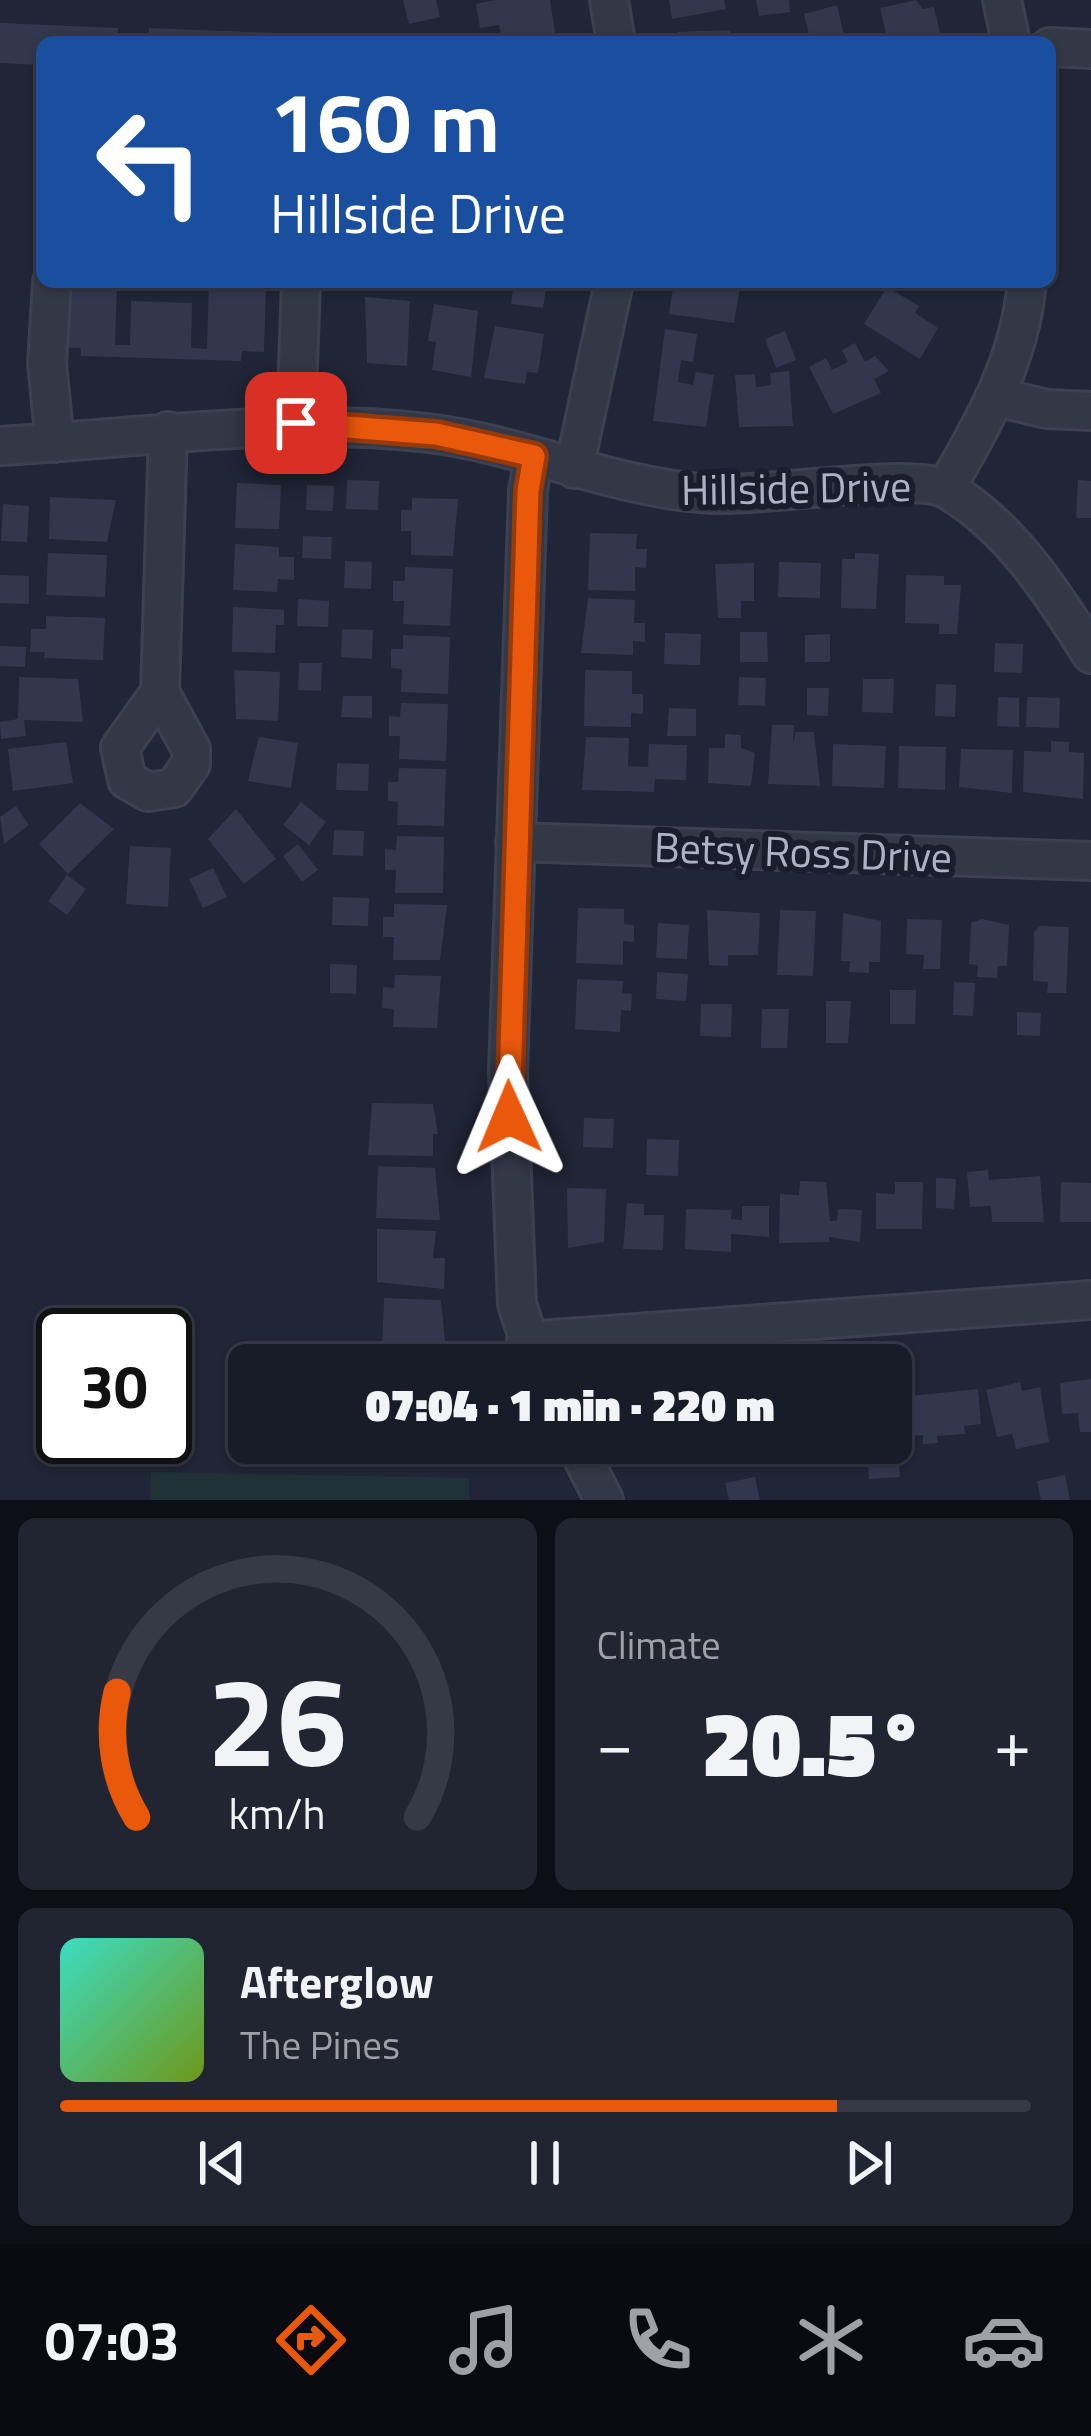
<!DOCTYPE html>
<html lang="en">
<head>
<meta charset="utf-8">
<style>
	:root { --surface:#181c29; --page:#212531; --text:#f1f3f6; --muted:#9fa1a8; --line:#363a46; --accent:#ea580c }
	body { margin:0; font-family:"Titillium Web",sans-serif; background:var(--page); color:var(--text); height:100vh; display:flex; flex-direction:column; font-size:45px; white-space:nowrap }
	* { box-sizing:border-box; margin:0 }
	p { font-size:39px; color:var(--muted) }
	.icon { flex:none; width:66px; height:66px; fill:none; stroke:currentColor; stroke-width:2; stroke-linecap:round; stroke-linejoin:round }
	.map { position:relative; height:1500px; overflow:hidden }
	.sheet { display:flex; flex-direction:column; gap:18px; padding:18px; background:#0d0f17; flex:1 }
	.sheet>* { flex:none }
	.hud { position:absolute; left:36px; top:36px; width:1020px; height:252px; border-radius:18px; box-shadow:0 3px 9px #0004,0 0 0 3px var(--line); background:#1a4fa0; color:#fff; overflow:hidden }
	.speed { position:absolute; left:36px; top:1308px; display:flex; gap:24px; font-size:60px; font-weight:700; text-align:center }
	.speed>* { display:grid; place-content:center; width:156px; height:156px; border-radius:50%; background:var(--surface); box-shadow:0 3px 9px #0004,0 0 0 3px var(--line); line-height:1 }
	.speed .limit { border:6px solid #111; border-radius:18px; background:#fff; color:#111 }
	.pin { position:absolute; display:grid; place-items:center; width:102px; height:102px; color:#fff; margin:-51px; border-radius:24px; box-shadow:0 6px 18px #0006 }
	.me { position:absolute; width:132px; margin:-66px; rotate:359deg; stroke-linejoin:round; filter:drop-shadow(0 0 9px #0008) }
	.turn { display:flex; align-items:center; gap:42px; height:252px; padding:0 36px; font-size:54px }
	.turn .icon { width:156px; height:156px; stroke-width:2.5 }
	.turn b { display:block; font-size:84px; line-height:102px }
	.big { font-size:90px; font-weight:800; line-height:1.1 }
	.sheet .card { flex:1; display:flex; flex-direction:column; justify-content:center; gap:18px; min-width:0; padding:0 42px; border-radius:18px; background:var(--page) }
	.sheet .dial { align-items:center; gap:0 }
	.dial svg { height:312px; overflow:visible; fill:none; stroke:var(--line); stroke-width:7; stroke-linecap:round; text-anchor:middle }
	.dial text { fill:var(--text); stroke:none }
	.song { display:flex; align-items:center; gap:36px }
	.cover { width:144px; height:144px; border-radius:18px; background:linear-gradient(135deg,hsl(170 70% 55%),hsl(80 70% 35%)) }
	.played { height:12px; border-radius:6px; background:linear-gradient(90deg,var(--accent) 80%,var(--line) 80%) }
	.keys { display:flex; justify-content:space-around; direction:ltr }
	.heat { display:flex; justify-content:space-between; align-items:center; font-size:66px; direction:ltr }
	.sheet .tiles { flex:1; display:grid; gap:18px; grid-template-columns:1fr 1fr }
	.card:last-child { grid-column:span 2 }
	.trip { position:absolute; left:228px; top:1344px; width:684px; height:120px; border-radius:18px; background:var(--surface); box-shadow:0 3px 9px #0004,0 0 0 3px var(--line); font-weight:800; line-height:120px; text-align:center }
	.menu { display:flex; height:192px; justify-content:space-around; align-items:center; background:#0a0b10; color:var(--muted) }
	.menu .icon { width:84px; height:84px }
	.menu .active { color:var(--accent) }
	.menu b { font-size:54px; color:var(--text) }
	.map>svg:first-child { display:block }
	.green { fill:#213138 }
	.building { fill:#31384e }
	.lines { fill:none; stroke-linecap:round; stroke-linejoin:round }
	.minor-casing { stroke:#3c4151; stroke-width:42 }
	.minor { stroke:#333847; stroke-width:36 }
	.route-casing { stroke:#983908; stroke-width:30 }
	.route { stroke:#ea580c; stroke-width:21 }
	.labels { text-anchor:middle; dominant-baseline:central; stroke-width:12; stroke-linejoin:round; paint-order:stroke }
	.street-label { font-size:42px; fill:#adb2c4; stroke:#191d2c }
</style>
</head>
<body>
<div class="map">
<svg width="1091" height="1500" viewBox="0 0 1091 1500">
	<rect width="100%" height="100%" fill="#202537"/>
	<path class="green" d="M 151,1472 L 469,1478 L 469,1500 L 150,1500 Z"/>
	<path class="building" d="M 403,0 L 436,0 L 440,17 L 409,24 Z
		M 495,0 L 550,0 L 555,33 L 502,39 L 499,25 L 480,28 L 476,4 Z
		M 669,0 L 724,0 L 726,9 L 672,19 Z
		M 756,0 L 789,0 L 790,12 L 759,16 Z
		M 916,0 L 923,9 L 934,7 L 942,42 L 888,42 L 880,8 Z
		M 837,5 L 844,35 L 811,42 L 804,14 Z
		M 0,23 L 118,28 L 117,42 L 42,42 L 42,65 L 0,63 Z
		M 149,28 L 302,34 L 302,42 L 148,42 Z
		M 730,30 L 731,42 L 678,42 L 677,32 Z
		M 61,282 L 117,282 L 115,345 L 130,345 L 131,301 L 192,303 L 191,348 L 207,349 L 209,282 L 266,282 L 264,352 L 242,351 L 241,361 L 81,356 L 81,348 L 58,347 Z
		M 514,282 L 547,282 L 543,308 L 511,304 Z
		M 674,282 L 741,282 L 734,323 L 669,314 Z
		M 887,287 L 919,306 L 915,313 L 938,328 L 920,359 L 864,324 Z
		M 365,297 L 410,301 L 407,366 L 367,363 Z
		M 434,304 L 478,311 L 471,377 L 432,370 L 436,342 L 428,341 Z
		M 495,326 L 544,334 L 538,373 L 527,372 L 525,384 L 484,378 Z
		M 665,329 L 697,334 L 693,362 L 681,360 L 678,382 L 693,385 L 696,372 L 714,375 L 706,427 L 653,421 Z
		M 785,331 L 796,360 L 776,368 L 765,339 Z
		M 855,343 L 865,362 L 875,356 L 889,371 L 874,379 L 881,393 L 833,414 L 809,367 L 826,358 L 832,370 L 848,362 L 842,350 Z
		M 789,371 L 793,426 L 739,427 L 735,375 L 755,374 L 756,387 L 771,385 L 770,373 Z
		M 347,480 L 379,481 L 378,510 L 346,509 Z
		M 1078,480 L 1091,481 L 1091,518 L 1076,518 Z
		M 237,483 L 281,485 L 279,529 L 235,528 Z
		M 307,485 L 334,486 L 333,511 L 306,510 Z
		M 50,497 L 116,500 L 107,542 L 49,539 Z
		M 412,498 L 458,499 L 453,556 L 411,555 L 411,531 L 401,531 L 401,510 L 412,510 Z
		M 3,504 L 29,506 L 27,542 L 1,541 Z
		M 590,533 L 637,534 L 636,549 L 647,549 L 646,568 L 635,567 L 635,591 L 588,590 Z
		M 303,536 L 332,537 L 331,559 L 302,558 Z
		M 235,544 L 279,547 L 279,557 L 294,557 L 294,580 L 278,579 L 277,592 L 233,590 Z
		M 48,553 L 107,555 L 105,597 L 46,595 Z
		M 855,553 L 879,554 L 876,609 L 841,608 L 842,559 L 855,559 Z
		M 345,561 L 372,562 L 371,589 L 344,588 Z
		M 779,562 L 821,563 L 820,598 L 778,597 Z
		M 754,563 L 754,601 L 741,601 L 741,618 L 718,618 L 715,564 Z
		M 405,567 L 453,569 L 450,626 L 403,624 L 404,601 L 393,601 L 393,581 L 405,581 Z
		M 0,575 L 29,576 L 29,604 L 0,603 Z
		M 906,575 L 944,576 L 944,585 L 961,585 L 957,634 L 939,634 L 939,624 L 905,623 Z
		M 588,598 L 635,600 L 634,623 L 645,623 L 645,642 L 633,641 L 633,655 L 581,653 Z
		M 298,599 L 329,601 L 328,627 L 297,626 Z
		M 233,607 L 284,610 L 284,625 L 276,625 L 275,653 L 232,652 Z
		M 46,616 L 105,618 L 103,660 L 44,658 L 45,652 L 30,652 L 31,629 L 46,629 Z
		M 342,629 L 373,630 L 372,659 L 341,657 Z
		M 740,632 L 767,632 L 768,662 L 740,662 Z
		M 665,633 L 701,634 L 700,665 L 664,664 Z
		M 830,634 L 830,662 L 805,662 L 805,635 Z
		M 403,635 L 450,637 L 448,694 L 401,692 L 402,669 L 391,668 L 391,649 L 403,649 Z
		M 995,643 L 1023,644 L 1022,673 L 994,672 Z
		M 0,646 L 26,647 L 25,667 L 0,666 Z
		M 299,663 L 322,663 L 321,691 L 298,690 Z
		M 234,670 L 280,672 L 278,721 L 236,719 Z
		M 585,670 L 632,671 L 632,694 L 643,694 L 643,714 L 631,713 L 631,727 L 584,726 Z
		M 19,677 L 78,679 L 83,722 L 24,720 L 26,736 L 1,739 L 0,722 L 18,719 Z
		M 739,677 L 766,678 L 765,706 L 738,705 Z
		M 863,679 L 894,679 L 893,713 L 862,712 Z
		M 936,684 L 956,685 L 955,717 L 935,716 Z
		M 807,688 L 829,688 L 828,716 L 807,715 Z
		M 343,696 L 372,696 L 372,718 L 341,717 Z
		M 998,697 L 1019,698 L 1019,727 L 997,726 Z
		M 1027,697 L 1060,698 L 1059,728 L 1026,727 Z
		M 401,703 L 448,704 L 446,761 L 399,759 L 400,736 L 389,736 L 389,716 L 400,717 Z
		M 669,708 L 696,709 L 696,736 L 667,736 Z
		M 772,725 L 794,725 L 793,743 L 796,732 L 814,732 L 820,786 L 768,784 Z
		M 725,734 L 741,735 L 741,748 L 755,753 L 751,786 L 708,783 L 709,748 L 725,748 Z
		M 259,737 L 298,743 L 291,788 L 248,781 Z
		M 586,737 L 629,738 L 628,766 L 648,767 L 649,744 L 687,745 L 686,780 L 655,779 L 654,792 L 582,790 Z
		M 1051,741 L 1069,742 L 1069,752 L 1084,753 L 1083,799 L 1023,792 L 1024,751 L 1051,752 Z
		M 66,742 L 73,783 L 13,791 L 8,749 Z
		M 833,744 L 886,746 L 884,788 L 832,786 Z
		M 899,746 L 946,747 L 945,790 L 898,788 Z
		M 961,749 L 1013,750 L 1012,793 L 959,787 Z
		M 337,763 L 369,764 L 368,791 L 336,790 Z
		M 399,768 L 446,769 L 444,826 L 397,825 L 398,802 L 388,801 L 388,782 L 398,782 Z
		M 301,802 L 326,822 L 309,845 L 283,825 Z
		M 80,803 L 114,829 L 68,874 L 39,844 Z
		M 16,806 L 29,825 L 4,844 L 0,817 Z
		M 236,809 L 276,859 L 244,884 L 208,839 Z
		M 334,830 L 364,831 L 363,856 L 333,855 Z
		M 397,836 L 444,837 L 443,893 L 395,893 L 396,870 L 385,870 L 385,849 L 396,850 Z
		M 298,844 L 318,870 L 302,882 L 283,856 Z
		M 130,846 L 171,848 L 168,907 L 126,904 Z
		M 213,868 L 227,897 L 203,908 L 189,879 Z
		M 67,875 L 86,889 L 67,915 L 48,901 Z
		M 333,897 L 369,898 L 368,926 L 332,925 Z
		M 394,904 L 447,905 L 440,960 L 393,960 L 394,937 L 383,937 L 383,917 L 394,917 Z
		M 578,908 L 624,909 L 624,924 L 634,925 L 634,942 L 623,941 L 623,965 L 576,963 Z
		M 707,910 L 760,913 L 758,955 L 728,955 L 728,966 L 709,965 Z
		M 780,910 L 816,911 L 813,976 L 777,975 Z
		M 843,913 L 881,921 L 880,962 L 869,962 L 869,973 L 849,972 L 850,961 L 841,961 Z
		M 907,919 L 942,920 L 940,969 L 923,969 L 924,955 L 906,954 Z
		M 982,919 L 1009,925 L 1007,966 L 998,966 L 997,978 L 977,977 L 978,965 L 969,964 L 971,923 Z
		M 658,923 L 689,925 L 687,959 L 656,958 Z
		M 1040,926 L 1069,927 L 1066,993 L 1047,993 L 1048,982 L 1033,981 L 1034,932 Z
		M 330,964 L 357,965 L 356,994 L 330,993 Z
		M 657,972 L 688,974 L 686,1001 L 656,999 Z
		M 395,975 L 441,976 L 437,1028 L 393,1027 L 394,1009 L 382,1008 L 383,987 L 394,988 Z
		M 577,979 L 623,981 L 622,993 L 632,994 L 631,1011 L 621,1010 L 620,1032 L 575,1029 Z
		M 954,982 L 975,983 L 973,1016 L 953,1015 Z
		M 890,990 L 916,990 L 915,1024 L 890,1024 Z
		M 826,1001 L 851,1001 L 848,1043 L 826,1043 Z
		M 701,1004 L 732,1004 L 731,1037 L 700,1036 Z
		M 762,1009 L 789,1009 L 787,1048 L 761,1048 Z
		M 1017,1012 L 1041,1013 L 1040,1036 L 1017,1035 Z
		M 372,1103 L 433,1104 L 438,1134 L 433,1134 L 433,1156 L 368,1155 Z
		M 584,1118 L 614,1119 L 613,1148 L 583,1147 Z
		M 647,1139 L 679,1140 L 678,1176 L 646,1175 Z
		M 378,1166 L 435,1168 L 440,1220 L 376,1218 Z
		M 988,1170 L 989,1180 L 1040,1176 L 1044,1222 L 992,1222 L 991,1206 L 970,1207 L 967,1172 Z
		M 936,1178 L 956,1179 L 954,1209 L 936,1208 Z
		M 800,1181 L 826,1182 L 830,1221 L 837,1221 L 838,1209 L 862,1210 L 860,1242 L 829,1237 L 829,1242 L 779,1243 L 780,1194 L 799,1195 Z
		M 895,1182 L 923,1182 L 922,1229 L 876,1229 L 876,1193 L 895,1194 Z
		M 1061,1182 L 1091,1183 L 1091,1222 L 1060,1222 Z
		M 567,1188 L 606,1189 L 604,1242 L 568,1248 Z
		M 627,1203 L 644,1204 L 644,1215 L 664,1215 L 663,1250 L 623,1249 Z
		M 742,1206 L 769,1206 L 769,1237 L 731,1234 L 731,1252 L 685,1249 L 686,1209 L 732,1210 L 731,1219 L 742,1220 Z
		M 377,1229 L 436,1231 L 433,1258 L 445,1258 L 444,1289 L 377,1282 Z
		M 384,1298 L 441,1300 L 446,1352 L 382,1350 Z
		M 1091,1379 L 1091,1432 L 1080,1432 L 1078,1413 L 1062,1414 L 1060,1383 Z
		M 1020,1382 L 1022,1391 L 1040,1387 L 1049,1442 L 1016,1449 L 1012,1434 L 997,1437 L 986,1390 Z
		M 978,1389 L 981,1424 L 964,1426 L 965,1434 L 937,1436 L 938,1443 L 923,1444 L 923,1435 L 904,1437 L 901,1397 Z
		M 897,1445 L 900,1477 L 869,1479 L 867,1447 Z
		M 1065,1475 L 1070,1500 L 1041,1500 L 1037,1481 Z
		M 755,1477 L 760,1500 L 729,1500 L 725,1483 Z"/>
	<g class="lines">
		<defs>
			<path id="minor" d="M 609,0 L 616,42
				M 1002,0 L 1011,42
				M 1050,47 L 1091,49
				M 52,282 L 47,363 L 55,443
				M 997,397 L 1047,409 L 1091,411
				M 296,423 L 301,282
				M 0,446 C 145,438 283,416 428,433 C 526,445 614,489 713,494 C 764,497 917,471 948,490 C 1011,528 1053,593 1091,654
				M 534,456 L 528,491 L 508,1072 L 517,1304 L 537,1365
				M 574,469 L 614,282
				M 946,488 C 984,422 1020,360 1027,282
				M 160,692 L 120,748 L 127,780 L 148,792 L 174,788 L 191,764 L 191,749 L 160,692 L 168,431
				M 515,842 L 1091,861
				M 526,1341 L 1091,1300
				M 575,1443 L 604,1500"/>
		</defs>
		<use href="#minor" class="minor-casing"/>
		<use href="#minor" class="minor"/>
	</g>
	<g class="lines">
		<defs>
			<path id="route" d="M 296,423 L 436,434 L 534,456 L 528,491 L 509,1117"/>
		</defs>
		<use href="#route" class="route-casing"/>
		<use href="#route" class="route"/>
	</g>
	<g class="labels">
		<g class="street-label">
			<text transform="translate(796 487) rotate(-1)">Hillside Drive</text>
			<text transform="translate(803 851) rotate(2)">Betsy Ross Drive</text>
		</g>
	</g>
</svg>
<div class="speed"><div class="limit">30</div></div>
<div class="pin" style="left:296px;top:423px;background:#d93025"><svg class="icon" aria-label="arrive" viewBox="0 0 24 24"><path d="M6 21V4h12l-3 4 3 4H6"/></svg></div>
<svg class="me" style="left:509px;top:1117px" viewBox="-20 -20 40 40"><path d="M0-17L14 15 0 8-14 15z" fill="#ea580c" stroke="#fff" stroke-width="4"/></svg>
<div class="trip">07:04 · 1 min · 220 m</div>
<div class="hud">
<div class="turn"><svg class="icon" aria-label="left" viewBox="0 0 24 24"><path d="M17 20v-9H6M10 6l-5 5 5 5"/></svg><div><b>160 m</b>Hillside Drive</div></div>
</div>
</div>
<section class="sheet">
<div class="tiles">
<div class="card dial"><svg viewBox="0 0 100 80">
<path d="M14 69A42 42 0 1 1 86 69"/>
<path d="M14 69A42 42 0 0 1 9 37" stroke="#ea580c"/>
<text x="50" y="56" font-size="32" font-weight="700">26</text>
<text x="50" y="72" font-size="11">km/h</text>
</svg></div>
<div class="card"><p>Climate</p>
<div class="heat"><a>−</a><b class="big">20.5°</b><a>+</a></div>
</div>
<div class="card">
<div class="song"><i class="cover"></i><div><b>Afterglow</b><p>The Pines</p></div></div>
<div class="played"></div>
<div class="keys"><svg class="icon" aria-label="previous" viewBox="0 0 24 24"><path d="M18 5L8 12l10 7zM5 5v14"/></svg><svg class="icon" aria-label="pause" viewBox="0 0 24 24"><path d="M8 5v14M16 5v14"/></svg><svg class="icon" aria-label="next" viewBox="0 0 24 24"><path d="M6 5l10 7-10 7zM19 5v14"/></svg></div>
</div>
</div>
</section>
<nav class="menu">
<b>07:03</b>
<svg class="icon active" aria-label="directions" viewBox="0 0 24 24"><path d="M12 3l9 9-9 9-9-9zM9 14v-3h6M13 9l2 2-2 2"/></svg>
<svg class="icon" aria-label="music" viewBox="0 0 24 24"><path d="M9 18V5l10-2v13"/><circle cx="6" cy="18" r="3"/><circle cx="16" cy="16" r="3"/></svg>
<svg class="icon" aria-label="phone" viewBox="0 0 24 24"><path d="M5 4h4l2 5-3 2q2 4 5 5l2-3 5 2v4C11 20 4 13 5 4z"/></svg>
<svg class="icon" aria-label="climate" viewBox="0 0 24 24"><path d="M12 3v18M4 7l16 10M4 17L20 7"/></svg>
<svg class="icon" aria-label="car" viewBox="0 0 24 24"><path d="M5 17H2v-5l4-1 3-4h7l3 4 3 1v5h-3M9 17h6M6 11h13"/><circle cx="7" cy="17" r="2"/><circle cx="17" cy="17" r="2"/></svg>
</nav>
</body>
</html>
